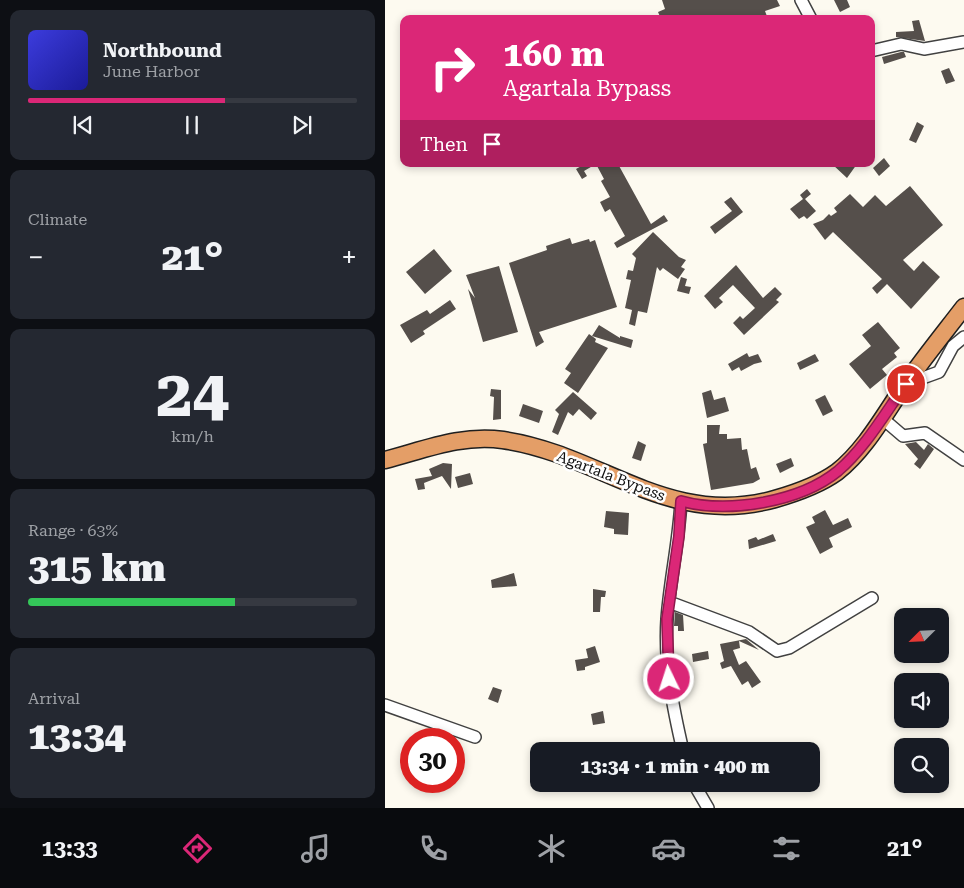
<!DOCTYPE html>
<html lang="en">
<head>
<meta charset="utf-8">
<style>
	:root { --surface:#171b24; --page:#242831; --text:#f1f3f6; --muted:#9ea1a6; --line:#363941; --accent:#db2777 }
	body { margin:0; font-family:"Roboto Serif",serif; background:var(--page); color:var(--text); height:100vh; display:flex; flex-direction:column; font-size:19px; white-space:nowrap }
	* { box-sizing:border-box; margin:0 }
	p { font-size:16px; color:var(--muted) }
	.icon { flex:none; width:28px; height:28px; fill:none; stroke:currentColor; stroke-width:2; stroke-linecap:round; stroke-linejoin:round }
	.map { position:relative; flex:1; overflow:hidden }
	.sheet { display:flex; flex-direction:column; gap:10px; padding:10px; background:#0d0f14; width:385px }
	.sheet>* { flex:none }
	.guide { position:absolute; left:15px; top:15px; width:475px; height:152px; border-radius:10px; box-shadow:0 2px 8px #0003; background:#db2777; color:#fff; overflow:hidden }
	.needle { width:32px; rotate:246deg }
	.tools { position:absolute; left:509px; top:608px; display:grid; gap:10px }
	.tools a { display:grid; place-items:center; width:55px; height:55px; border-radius:10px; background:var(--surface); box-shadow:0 2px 8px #0003; font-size:25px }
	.speed { position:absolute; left:15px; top:728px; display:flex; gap:10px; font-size:25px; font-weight:700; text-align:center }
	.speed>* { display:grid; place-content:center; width:65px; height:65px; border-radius:50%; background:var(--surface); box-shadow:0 2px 8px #0003; line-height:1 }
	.speed .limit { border:8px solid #d22; background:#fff; color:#111 }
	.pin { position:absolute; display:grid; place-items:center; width:42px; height:42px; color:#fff; margin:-21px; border:2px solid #fff; border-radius:50%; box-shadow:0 1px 5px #0007 }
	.me { position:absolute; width:55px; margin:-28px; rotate:356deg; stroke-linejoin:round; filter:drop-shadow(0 0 4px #0008) }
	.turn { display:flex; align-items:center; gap:18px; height:105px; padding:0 20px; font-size:22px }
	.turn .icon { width:65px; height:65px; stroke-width:2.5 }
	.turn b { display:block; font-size:35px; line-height:42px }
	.then { display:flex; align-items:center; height:48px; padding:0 20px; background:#0003; gap:10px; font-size:19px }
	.big { font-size:38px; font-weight:800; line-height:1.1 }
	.sheet .widget { flex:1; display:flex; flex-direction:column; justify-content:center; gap:8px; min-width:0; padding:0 18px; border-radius:10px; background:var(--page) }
	.sheet .dial { align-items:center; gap:0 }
	.dial b { font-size:65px; line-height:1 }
	.song { display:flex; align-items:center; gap:15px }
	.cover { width:60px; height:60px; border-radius:8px; background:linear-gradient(135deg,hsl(240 70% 55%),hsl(240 70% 35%)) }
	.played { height:5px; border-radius:2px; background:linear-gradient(90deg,var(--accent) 60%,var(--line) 60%) }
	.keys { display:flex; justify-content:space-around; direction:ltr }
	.heat { display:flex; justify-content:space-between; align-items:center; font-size:28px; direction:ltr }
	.charge { height:8px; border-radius:4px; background:linear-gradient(90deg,#34c759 63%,var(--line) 0) }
	.trip { position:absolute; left:145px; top:742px; width:290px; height:50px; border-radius:10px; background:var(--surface); box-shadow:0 2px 8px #0003; font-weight:800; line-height:50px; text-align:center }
	.dock { display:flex; height:80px; justify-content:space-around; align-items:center; background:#090b0e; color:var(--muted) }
	.dock .icon { width:35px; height:35px }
	.dock .selected { color:var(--accent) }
	.dock b { font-size:22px; color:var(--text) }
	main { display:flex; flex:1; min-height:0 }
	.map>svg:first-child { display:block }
	.building { fill:#554f4b }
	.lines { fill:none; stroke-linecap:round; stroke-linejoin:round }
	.minor-casing { stroke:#414141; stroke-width:14 }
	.highway-casing { stroke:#1f1f1f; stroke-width:19 }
	.minor { stroke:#fff; stroke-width:11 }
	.highway { stroke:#e49e67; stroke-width:16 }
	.route-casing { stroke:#8e194d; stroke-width:12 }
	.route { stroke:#db2777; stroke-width:9 }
	.labels { text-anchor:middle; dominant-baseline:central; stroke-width:5; stroke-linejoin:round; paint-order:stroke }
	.street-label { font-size:15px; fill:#0e0e0e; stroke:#fff }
</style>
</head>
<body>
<main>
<section class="sheet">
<div class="widget">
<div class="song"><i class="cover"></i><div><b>Northbound</b><p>June Harbor</p></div></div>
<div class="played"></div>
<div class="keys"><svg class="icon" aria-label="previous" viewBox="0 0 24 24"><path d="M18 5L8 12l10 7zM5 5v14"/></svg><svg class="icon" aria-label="pause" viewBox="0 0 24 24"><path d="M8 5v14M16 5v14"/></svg><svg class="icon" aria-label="next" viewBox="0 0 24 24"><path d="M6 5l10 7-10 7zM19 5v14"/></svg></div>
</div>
<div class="widget"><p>Climate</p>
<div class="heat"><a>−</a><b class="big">21°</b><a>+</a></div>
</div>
<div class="widget dial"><b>24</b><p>km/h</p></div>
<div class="widget"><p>Range · 63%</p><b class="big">315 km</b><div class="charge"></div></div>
<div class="widget"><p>Arrival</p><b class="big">13:34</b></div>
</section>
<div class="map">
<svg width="579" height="808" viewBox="0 0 579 808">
	<rect width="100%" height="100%" fill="#fdfaf0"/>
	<path class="building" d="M 277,0 L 392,0 L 395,6 L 380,11 L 383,19 L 276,19 L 273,12 L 280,9 Z
		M 449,0 L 462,0 L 465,7 L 455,12 Z
		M 534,20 L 540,41 L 511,37 L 511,32 L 529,31 L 527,21 Z
		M 516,52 L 519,52 L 521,57 L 499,64 L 497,57 Z
		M 564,68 L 570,81 L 561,84 L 556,71 Z
		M 532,122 L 539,126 L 531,143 L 524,140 Z
		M 499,158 L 505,166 L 494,176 L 488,168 Z
		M 200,164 L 233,164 L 266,224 L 279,215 L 283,221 L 232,248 L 229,243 L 240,236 L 225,209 L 220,212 L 215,202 L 225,197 L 216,181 L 219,179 L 211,164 L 199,171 L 202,176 L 197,179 L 191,169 Z
		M 447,164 L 472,164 L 462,178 Z
		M 525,186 L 558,225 L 518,260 L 529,271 L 538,261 L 555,277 L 526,309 L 502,284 L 492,294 L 487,288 L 497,279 L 448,232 L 440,240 L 428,224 L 438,220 L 444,214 L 446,216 L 452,212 L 449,208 L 465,194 L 478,207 L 490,195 L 501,206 Z
		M 422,189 L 426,194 L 420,199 L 431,211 L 422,219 L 419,216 L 414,219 L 405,209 L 418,199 L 415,195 Z
		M 346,197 L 358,212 L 330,234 L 325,227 L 347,211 L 339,202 Z
		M 268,232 L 294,257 L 301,260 L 296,267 L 300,269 L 293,279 L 278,268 L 275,271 L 272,267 L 262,313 L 253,311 L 250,326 L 244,324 L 247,310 L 240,308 L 246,280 L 241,279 L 243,270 L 248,271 L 251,258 L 247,254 Z
		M 185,238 L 187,244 L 204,239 L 205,242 L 210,240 L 232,307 L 154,332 L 159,342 L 151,347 L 124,263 L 162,250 L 161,246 Z
		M 49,249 L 67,271 L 40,294 L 21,272 Z
		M 351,265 L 378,298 L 390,287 L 397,294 L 391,300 L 394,302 L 359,335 L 348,323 L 355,316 L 358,319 L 370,308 L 348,285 L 334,298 L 338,302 L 330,309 L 319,296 Z
		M 114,266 L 133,332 L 98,342 L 83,289 L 90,298 L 81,275 Z
		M 296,277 L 302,279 L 300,286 L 306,287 L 304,294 L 292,291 Z
		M 65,300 L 71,309 L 38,331 L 40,334 L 26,343 L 15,325 L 42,310 L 45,314 Z
		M 493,322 L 515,348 L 509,353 L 512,357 L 497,369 L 502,375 L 485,389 L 464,364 L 486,346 L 477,335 Z
		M 214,325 L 235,338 L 235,336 L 248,340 L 246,348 L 207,336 Z
		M 204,334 L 211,339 L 210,342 L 223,348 L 193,393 L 179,383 L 186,373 L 180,369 Z
		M 362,353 L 364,357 L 373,354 L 377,362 L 369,364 L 356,371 L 354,367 L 347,371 L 343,364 Z
		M 430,354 L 434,361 L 415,370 L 412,363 Z
		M 106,389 L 116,390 L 116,419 L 108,420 L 109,397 L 105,396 Z
		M 326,390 L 329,400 L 340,397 L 344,411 L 322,418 L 317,393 Z
		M 188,392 L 212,413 L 206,420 L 194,409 L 188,416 L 183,412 L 173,435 L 167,432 L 174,414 L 170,410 Z
		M 440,395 L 448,411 L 438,416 L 430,400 Z
		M 138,404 L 158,411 L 154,423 L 134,416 Z
		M 322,425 L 335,425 L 334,434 L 342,434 L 342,439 L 356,438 L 357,450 L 362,449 L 366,469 L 371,467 L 375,479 L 368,483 L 326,490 L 318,444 L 322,443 Z
		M 253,441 L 261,445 L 256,461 L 247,458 Z
		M 531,442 L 539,450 L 543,444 L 549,449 L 535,469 L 529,464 L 533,459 L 520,444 Z
		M 406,458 L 409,466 L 395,473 L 391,464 Z
		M 58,463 L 67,464 L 66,489 L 57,476 L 39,483 L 40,489 L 33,490 L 30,479 L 47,476 L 44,469 Z
		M 85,473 L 88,484 L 73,488 L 70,477 Z
		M 440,510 L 448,525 L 463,518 L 467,527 L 444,538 L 448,547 L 435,554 L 421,527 L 430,523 L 427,517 Z
		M 221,511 L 244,513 L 243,535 L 229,534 L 229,529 L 219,527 Z
		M 388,534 L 391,541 L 364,549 L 363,540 L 371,537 L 373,540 Z
		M 129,573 L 132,586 L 107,588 L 106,580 Z
		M 208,589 L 221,591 L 220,597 L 216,597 L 215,612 L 208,612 Z
		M 290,612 L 298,615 L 299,631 L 293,631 L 293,626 L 289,626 Z
		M 361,639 L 374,650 L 354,641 L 355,648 L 348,650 L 354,665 L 361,661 L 376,682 L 367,688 L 363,681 L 357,685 L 346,666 L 337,669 L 335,663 L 339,661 L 335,644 Z
		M 210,646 L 215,662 L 200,667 L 200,670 L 192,671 L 190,660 L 203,658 L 201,649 Z
		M 323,651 L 324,659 L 308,662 L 307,654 Z
		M 108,687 L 117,690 L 113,703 L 103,699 Z
		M 218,711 L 220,723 L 208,725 L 206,714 Z"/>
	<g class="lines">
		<defs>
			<path id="minor" d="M 416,0 L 426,19
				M 486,51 L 516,44 L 539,49 L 579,42
				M 521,384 L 554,372 L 568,346 L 579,337
				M 497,418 L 518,436 L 540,433 L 579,460
				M 296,501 C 294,541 285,579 282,619 C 279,664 288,708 298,751
				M 284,602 L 364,632 L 392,651 L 404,648 L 487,598
				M 0,705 L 90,737
				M 309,784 L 323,808"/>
			<path id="highway" d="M 0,460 C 39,450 76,434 118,440 C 216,454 283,529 390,499 C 411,493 434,485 452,472 C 480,450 499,415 519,386 C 538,359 559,333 579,307"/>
		</defs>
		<use href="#minor" class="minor-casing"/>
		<use href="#highway" class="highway-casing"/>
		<use href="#minor" class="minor"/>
		<use href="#highway" class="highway"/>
	</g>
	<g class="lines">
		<defs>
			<path id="route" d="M 284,679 L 282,619 L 294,536 L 296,501 C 343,514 415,502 453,471 C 481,447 500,413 521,384"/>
		</defs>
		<use href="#route" class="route-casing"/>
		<use href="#route" class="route"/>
	</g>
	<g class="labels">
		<g class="street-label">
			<text transform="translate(226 476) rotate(21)">Agartala Bypass</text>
		</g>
	</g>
</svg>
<div class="tools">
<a><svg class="needle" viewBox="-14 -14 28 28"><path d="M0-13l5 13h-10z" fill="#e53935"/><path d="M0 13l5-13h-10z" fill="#9ea1a6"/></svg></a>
<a><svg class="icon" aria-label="sound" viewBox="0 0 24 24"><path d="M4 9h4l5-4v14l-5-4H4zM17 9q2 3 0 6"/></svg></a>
<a><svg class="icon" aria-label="search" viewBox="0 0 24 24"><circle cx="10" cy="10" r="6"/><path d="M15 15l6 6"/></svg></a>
</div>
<div class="speed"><div class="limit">30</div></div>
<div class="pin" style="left:521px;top:384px;background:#d93025"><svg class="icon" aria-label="arrive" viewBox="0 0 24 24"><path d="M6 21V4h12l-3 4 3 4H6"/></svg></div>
<svg class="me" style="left:284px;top:679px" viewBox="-20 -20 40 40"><circle r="17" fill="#db2777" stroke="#fff" stroke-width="3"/><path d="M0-11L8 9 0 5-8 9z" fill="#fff"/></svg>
<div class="trip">13:34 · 1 min · 400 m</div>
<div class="guide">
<div class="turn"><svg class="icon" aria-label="right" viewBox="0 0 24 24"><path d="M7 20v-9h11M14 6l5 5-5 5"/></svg><div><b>160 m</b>Agartala Bypass</div></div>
<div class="then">Then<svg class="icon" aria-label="arrive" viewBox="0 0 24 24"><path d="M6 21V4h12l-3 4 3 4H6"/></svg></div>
</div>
</div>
</main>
<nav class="dock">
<b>13:33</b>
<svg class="icon selected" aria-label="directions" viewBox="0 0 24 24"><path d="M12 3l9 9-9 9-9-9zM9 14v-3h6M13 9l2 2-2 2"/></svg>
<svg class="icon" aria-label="music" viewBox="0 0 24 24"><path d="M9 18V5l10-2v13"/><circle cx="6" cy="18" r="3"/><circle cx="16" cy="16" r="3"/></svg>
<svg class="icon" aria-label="phone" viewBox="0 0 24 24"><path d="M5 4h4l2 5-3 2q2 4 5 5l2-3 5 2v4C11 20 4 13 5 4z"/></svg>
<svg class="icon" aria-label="climate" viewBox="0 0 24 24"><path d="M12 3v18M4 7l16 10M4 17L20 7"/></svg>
<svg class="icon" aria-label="car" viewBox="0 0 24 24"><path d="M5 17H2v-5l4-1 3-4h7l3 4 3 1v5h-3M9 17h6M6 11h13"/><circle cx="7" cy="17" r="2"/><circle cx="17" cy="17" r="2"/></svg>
<svg class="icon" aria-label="filters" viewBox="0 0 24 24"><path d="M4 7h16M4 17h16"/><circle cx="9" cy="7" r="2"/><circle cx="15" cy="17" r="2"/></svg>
<b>21°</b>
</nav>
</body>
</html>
